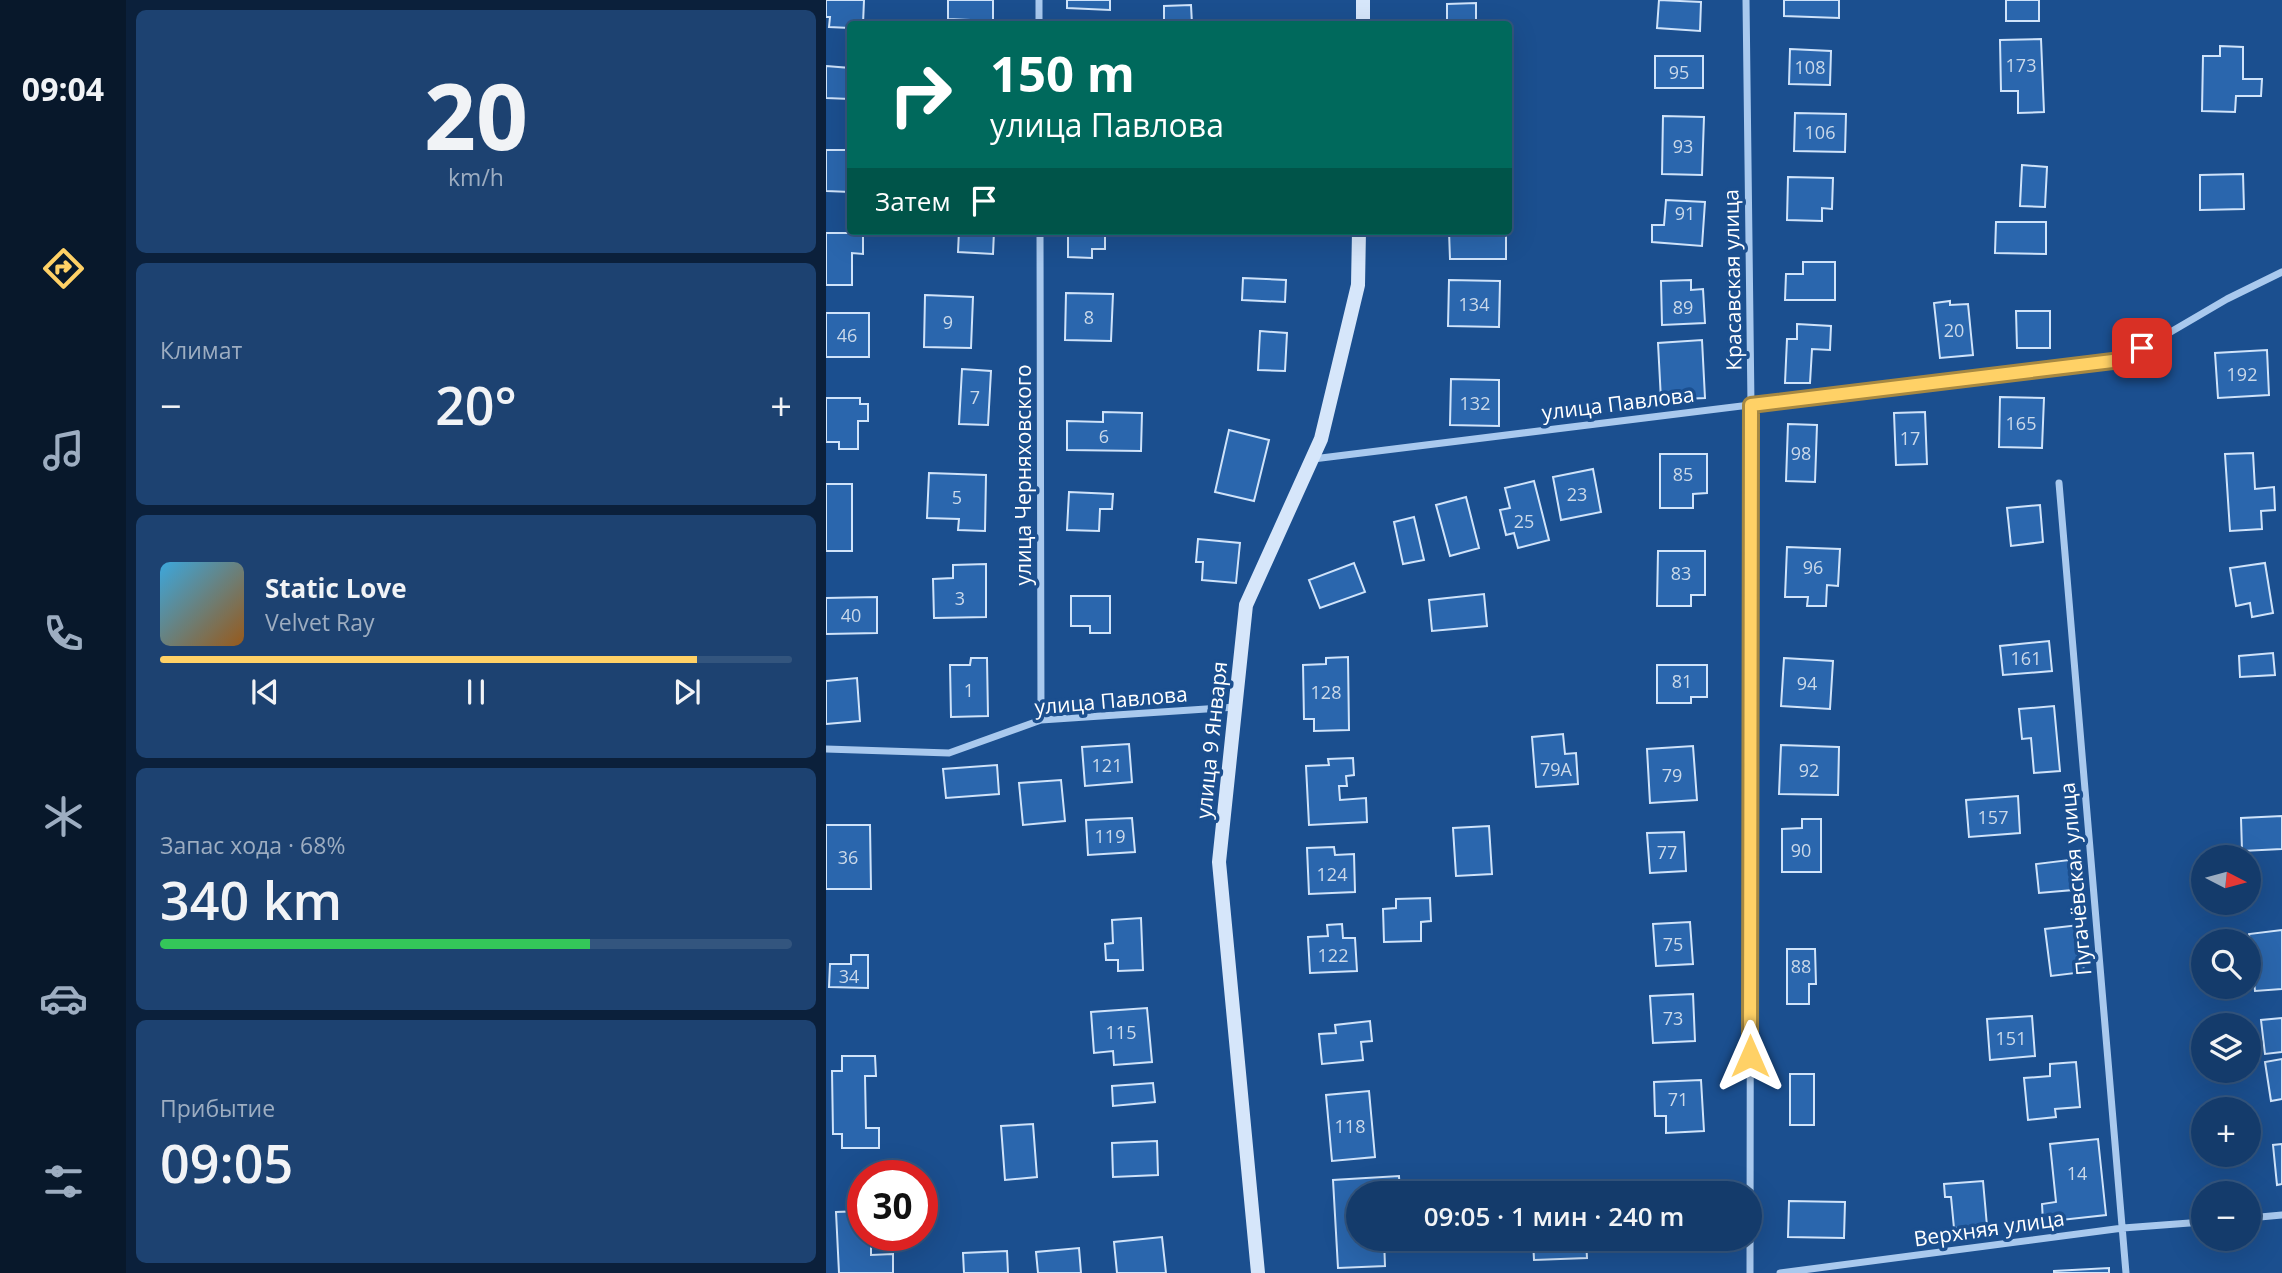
<!DOCTYPE html>
<html lang="ru">
<head>
<meta charset="utf-8">
<style>
	:root { --surface:#143b6b; --page:#1d4271; --text:#f1f3f6; --muted:#9dadc1; --line:#33557e; --accent:#ffd166 }
	body { margin:0; font-family:"Open Sans",sans-serif; background:var(--page); color:var(--text); height:100vh; display:flex; flex-direction:column; font-size:26px; white-space:nowrap }
	* { box-sizing:border-box; margin:0 }
	p { font-size:23px; color:var(--muted) }
	.icon { flex:none; width:38px; height:38px; fill:none; stroke:currentColor; stroke-width:2; stroke-linecap:round; stroke-linejoin:round }
	.map { position:relative; flex:1; overflow:hidden }
	.sheet { display:flex; flex-direction:column; gap:10px; padding:10px; background:#0b203b; width:700px }
	.sheet>* { flex:none }
	.guide { position:absolute; left:21px; top:21px; width:665px; height:214px; border-radius:7px; box-shadow:0 7px 28px #0002,0 0 0 2px var(--line); background:#00695c; color:#fff; overflow:hidden }
	.needle { width:46px; rotate:96deg }
	.fabs { position:absolute; left:1365px; top:845px; display:grid; gap:14px }
	.fabs a { display:grid; place-items:center; width:70px; height:70px; border-radius:50%; background:var(--surface); box-shadow:0 7px 28px #0002,0 0 0 2px var(--line); font-size:35px }
	.speed { position:absolute; left:21px; top:1160px; display:flex; gap:14px; font-size:35px; font-weight:700; text-align:center }
	.speed>* { display:grid; place-content:center; width:91px; height:91px; border-radius:50%; background:var(--surface); box-shadow:0 7px 28px #0002,0 0 0 2px var(--line); line-height:1 }
	.speed .limit { border:10px solid #d22; background:#fff; color:#111 }
	.pin { position:absolute; display:grid; place-items:center; width:60px; height:60px; color:#fff; margin:-30px; border-radius:14px; box-shadow:0 4px 10px #0006 }
	.me { position:absolute; width:77px; margin:-38px; rotate:0deg; stroke-linejoin:round; filter:drop-shadow(0 0 5px #0008) }
	.turn { display:flex; align-items:center; gap:24px; height:147px; padding:0 28px; font-size:32px }
	.turn .icon { width:91px; height:91px; stroke-width:2.5 }
	.turn b { display:block; font-size:49px; line-height:60px }
	.then { display:flex; align-items:center; height:66px; padding:0 28px; background:#0003; gap:14px; font-size:26px }
	.big { font-size:52px; font-weight:600; line-height:1.1 }
	.sheet .card { flex:1; display:flex; flex-direction:column; justify-content:center; gap:10px; min-width:0; padding:0 24px; border-radius:10px; background:var(--page) }
	.sheet .dial { align-items:center; gap:0 }
	.dial b { font-size:91px; line-height:1 }
	.song { display:flex; align-items:center; gap:21px }
	.cover { width:84px; height:84px; border-radius:10px; background:linear-gradient(135deg,hsl(200 70% 55%),hsl(30 70% 35%)) }
	.played { height:7px; border-radius:4px; background:linear-gradient(90deg,var(--accent) 85%,var(--line) 85%) }
	.keys { display:flex; justify-content:space-around; direction:ltr }
	.heat { display:flex; justify-content:space-between; align-items:center; font-size:38px; direction:ltr }
	.charge { height:10px; border-radius:5px; background:linear-gradient(90deg,#34c759 68%,var(--line) 0) }
	.trip { position:absolute; left:520px; top:1181px; width:416px; height:70px; border-radius:35px; background:var(--surface); box-shadow:0 7px 28px #0002,0 0 0 2px var(--line); font-weight:600; line-height:70px; text-align:center }
	main { display:flex; flex:1; min-height:0 }
	.dock { display:flex; flex-direction:column; width:126px; justify-content:space-around; align-items:center; background:#08182b; color:var(--muted) }
	.dock .icon { width:49px; height:49px }
	.dock .current { color:var(--accent) }
	.dock b { font-size:32px; color:var(--text) }
	.map>svg:first-child { display:block }
	.building { fill:#2a66ad; stroke:#cfe3fa; stroke-width:2 }
	.lines { fill:none; stroke-linecap:round; stroke-linejoin:round }
	.minor { stroke:#a9c9ee; stroke-width:7 }
	.secondary { stroke:#d6e6fa; stroke-width:14 }
	.route-casing { stroke:#a68842; stroke-width:18 }
	.route { stroke:#ffd166; stroke-width:12 }
	.labels { text-anchor:middle; dominant-baseline:central; stroke-width:7; stroke-linejoin:round; paint-order:stroke }
	.number-label { font-size:18px; fill:#cad9ea }
	.street-label { font-size:21px; fill:#fff; stroke:#1b4f8f }
</style>
</head>
<body>
<main>
<nav class="dock">
<b>09:04</b>
<svg class="icon current" aria-label="directions" viewBox="0 0 24 24"><path d="M12 3l9 9-9 9-9-9zM9 14v-3h6M13 9l2 2-2 2"/></svg>
<svg class="icon" aria-label="music" viewBox="0 0 24 24"><path d="M9 18V5l10-2v13"/><circle cx="6" cy="18" r="3"/><circle cx="16" cy="16" r="3"/></svg>
<svg class="icon" aria-label="phone" viewBox="0 0 24 24"><path d="M5 4h4l2 5-3 2q2 4 5 5l2-3 5 2v4C11 20 4 13 5 4z"/></svg>
<svg class="icon" aria-label="climate" viewBox="0 0 24 24"><path d="M12 3v18M4 7l16 10M4 17L20 7"/></svg>
<svg class="icon" aria-label="car" viewBox="0 0 24 24"><path d="M5 17H2v-5l4-1 3-4h7l3 4 3 1v5h-3M9 17h6M6 11h13"/><circle cx="7" cy="17" r="2"/><circle cx="17" cy="17" r="2"/></svg>
<svg class="icon" aria-label="filters" viewBox="0 0 24 24"><path d="M4 7h16M4 17h16"/><circle cx="9" cy="7" r="2"/><circle cx="15" cy="17" r="2"/></svg>
</nav>
<section class="sheet">
<div class="card dial"><b>20</b><p>km/h</p></div>
<div class="card"><p>Климат</p>
<div class="heat"><a>−</a><b class="big">20°</b><a>+</a></div>
</div>
<div class="card">
<div class="song"><i class="cover"></i><div><b>Static Love</b><p>Velvet Ray</p></div></div>
<div class="played"></div>
<div class="keys"><svg class="icon" aria-label="previous" viewBox="0 0 24 24"><path d="M18 5L8 12l10 7zM5 5v14"/></svg><svg class="icon" aria-label="pause" viewBox="0 0 24 24"><path d="M8 5v14M16 5v14"/></svg><svg class="icon" aria-label="next" viewBox="0 0 24 24"><path d="M6 5l10 7-10 7zM19 5v14"/></svg></div>
</div>
<div class="card"><p>Запас хода · 68%</p><b class="big">340 km</b><div class="charge"></div></div>
<div class="card"><p>Прибытие</p><b class="big">09:05</b></div>
</section>
<div class="map">
<svg width="1456" height="1273" viewBox="0 0 1456 1273">
	<rect width="100%" height="100%" fill="#1b4f8f"/>
	<path class="building" d="M 0,0 L 38,0 L 37,24 L 24,24 L 24,28 L 3,27 L 4,17 L 0,17 Z
		M 122,0 L 167,0 L 167,21 L 122,19 Z
		M 241,0 L 284,0 L 284,10 L 241,8 Z
		M 833,0 L 875,2 L 874,31 L 831,28 Z
		M 958,0 L 1013,0 L 1013,18 L 958,16 Z
		M 1180,0 L 1213,0 L 1213,21 L 1180,21 Z
		M 650,3 L 650,24 L 621,24 L 621,4 Z
		M 365,5 L 366,24 L 338,24 L 338,6 Z
		M 1215,39 L 1218,112 L 1192,113 L 1192,91 L 1175,91 L 1174,40 Z
		M 1394,46 L 1417,47 L 1417,79 L 1436,79 L 1435,96 L 1410,96 L 1409,112 L 1376,111 L 1377,56 L 1394,56 Z
		M 964,49 L 1005,51 L 1004,85 L 963,84 Z
		M 829,56 L 877,56 L 877,88 L 829,88 Z
		M 0,66 L 24,68 L 24,99 L 0,98 Z
		M 969,113 L 1020,114 L 1019,152 L 968,151 Z
		M 837,116 L 878,117 L 876,175 L 836,174 Z
		M 0,150 L 24,150 L 24,192 L 0,191 Z
		M 1196,165 L 1221,167 L 1219,207 L 1194,206 Z
		M 1417,174 L 1418,209 L 1374,210 L 1374,175 Z
		M 962,177 L 1007,178 L 1006,209 L 996,208 L 996,221 L 961,220 Z
		M 840,200 L 879,202 L 876,246 L 826,242 L 826,225 L 838,225 Z
		M 1170,222 L 1220,222 L 1220,254 L 1169,253 Z
		M 133,231 L 168,231 L 167,254 L 132,252 Z
		M 242,231 L 279,231 L 279,249 L 266,249 L 266,258 L 242,257 Z
		M 623,231 L 680,231 L 680,259 L 624,259 Z
		M 0,233 L 37,233 L 37,254 L 26,253 L 26,285 L 0,285 Z
		M 977,262 L 1009,262 L 1009,300 L 959,300 L 960,274 L 977,274 Z
		M 417,278 L 460,280 L 459,302 L 416,300 Z
		M 623,280 L 674,281 L 673,327 L 622,326 Z
		M 865,280 L 865,290 L 877,289 L 879,323 L 836,325 L 835,281 Z
		M 240,293 L 287,294 L 285,341 L 239,340 Z
		M 99,295 L 147,297 L 145,348 L 98,347 Z
		M 1124,301 L 1124,305 L 1142,304 L 1147,355 L 1114,358 L 1108,303 Z
		M 1190,311 L 1224,311 L 1224,348 L 1191,348 Z
		M 0,313 L 43,313 L 43,357 L 0,357 Z
		M 971,324 L 1005,326 L 1004,350 L 986,349 L 984,383 L 959,383 L 961,339 L 971,339 Z
		M 434,331 L 461,333 L 459,371 L 432,370 Z
		M 876,340 L 879,398 L 835,400 L 832,343 Z
		M 1441,350 L 1443,395 L 1392,398 L 1389,353 Z
		M 136,369 L 165,371 L 162,425 L 133,424 Z
		M 625,379 L 673,380 L 673,426 L 624,425 Z
		M 1174,397 L 1218,398 L 1216,448 L 1173,447 Z
		M 0,398 L 34,398 L 34,404 L 42,404 L 42,421 L 32,421 L 32,449 L 13,449 L 13,442 L 0,442 Z
		M 277,412 L 316,413 L 315,451 L 241,450 L 241,421 L 277,422 Z
		M 1099,412 L 1101,464 L 1070,465 L 1068,413 Z
		M 962,424 L 991,425 L 989,482 L 960,481 Z
		M 403,430 L 443,440 L 428,501 L 389,492 Z
		M 1427,453 L 1429,489 L 1448,487 L 1449,510 L 1435,511 L 1436,529 L 1404,531 L 1399,454 Z
		M 834,454 L 881,454 L 881,493 L 867,494 L 867,508 L 834,508 Z
		M 767,469 L 775,512 L 735,520 L 727,477 Z
		M 103,473 L 160,475 L 159,531 L 132,530 L 133,519 L 101,518 Z
		M 708,481 L 723,540 L 692,548 L 688,533 L 680,535 L 674,510 L 684,508 L 679,488 Z
		M 0,484 L 26,484 L 26,551 L 0,551 Z
		M 243,492 L 287,494 L 286,509 L 274,509 L 273,531 L 241,530 Z
		M 640,497 L 653,548 L 624,556 L 610,505 Z
		M 1214,505 L 1217,542 L 1185,546 L 1181,508 Z
		M 588,517 L 598,560 L 577,564 L 568,522 Z
		M 372,539 L 414,543 L 410,583 L 376,580 L 377,562 L 370,562 Z
		M 961,547 L 1014,549 L 1012,586 L 1001,585 L 1000,606 L 981,606 L 982,597 L 959,597 Z
		M 832,551 L 879,551 L 879,595 L 865,595 L 865,606 L 831,606 Z
		M 528,563 L 539,592 L 494,608 L 483,580 Z
		M 1439,563 L 1447,613 L 1426,617 L 1424,603 L 1410,606 L 1404,568 Z
		M 160,564 L 160,617 L 108,618 L 107,579 L 127,578 L 127,565 Z
		M 658,594 L 661,626 L 606,631 L 603,600 Z
		M 245,596 L 284,596 L 284,633 L 264,633 L 264,626 L 245,626 Z
		M 51,597 L 51,633 L 0,634 L 0,598 Z
		M 1223,641 L 1226,671 L 1177,675 L 1174,646 Z
		M 1447,653 L 1449,675 L 1414,677 L 1413,656 Z
		M 522,657 L 523,730 L 488,731 L 488,719 L 478,719 L 477,665 L 500,664 L 500,658 Z
		M 145,658 L 161,658 L 162,716 L 125,717 L 124,665 L 144,665 Z
		M 958,658 L 1007,661 L 1004,709 L 955,706 Z
		M 831,665 L 881,665 L 881,697 L 865,697 L 865,703 L 831,703 Z
		M 31,678 L 34,721 L 0,724 L 0,681 Z
		M 1228,706 L 1234,771 L 1208,773 L 1205,738 L 1196,739 L 1193,709 Z
		M 737,734 L 739,754 L 750,753 L 752,784 L 710,787 L 706,737 Z
		M 303,744 L 306,782 L 259,786 L 256,747 Z
		M 955,745 L 1013,747 L 1012,795 L 953,794 Z
		M 867,746 L 871,800 L 824,803 L 821,749 Z
		M 527,758 L 528,775 L 520,776 L 521,786 L 513,786 L 514,800 L 540,798 L 541,822 L 483,825 L 480,766 L 503,765 L 502,759 Z
		M 171,765 L 173,794 L 120,798 L 117,769 Z
		M 235,780 L 239,821 L 197,825 L 193,783 Z
		M 1192,796 L 1194,833 L 1143,837 L 1140,800 Z
		M 1456,816 L 1456,849 L 1416,851 L 1415,818 Z
		M 306,818 L 309,852 L 262,855 L 260,820 Z
		M 976,819 L 995,819 L 995,872 L 956,872 L 956,829 L 976,828 Z
		M 0,825 L 44,825 L 45,889 L 0,889 Z
		M 663,826 L 666,874 L 630,876 L 627,828 Z
		M 858,832 L 860,871 L 824,873 L 821,833 Z
		M 508,847 L 509,855 L 528,854 L 529,892 L 483,894 L 481,848 Z
		M 1243,860 L 1247,890 L 1213,893 L 1210,864 Z
		M 604,898 L 605,921 L 595,922 L 595,941 L 558,942 L 557,909 L 570,908 L 570,899 Z
		M 315,918 L 317,970 L 292,971 L 292,960 L 280,960 L 279,944 L 287,943 L 286,920 Z
		M 864,922 L 867,964 L 830,966 L 827,924 Z
		M 516,924 L 517,938 L 529,938 L 531,971 L 484,973 L 482,937 L 502,936 L 501,925 Z
		M 1253,925 L 1258,972 L 1225,976 L 1219,929 Z
		M 1456,930 L 1456,989 L 1429,991 L 1423,934 Z
		M 961,949 L 989,949 L 990,984 L 983,984 L 983,1004 L 961,1004 Z
		M 25,955 L 42,955 L 42,988 L 3,987 L 4,964 L 25,964 Z
		M 867,994 L 869,1041 L 827,1043 L 824,996 Z
		M 321,1008 L 326,1062 L 288,1065 L 287,1051 L 268,1053 L 265,1012 Z
		M 1206,1016 L 1209,1056 L 1164,1060 L 1161,1019 Z
		M 1456,1018 L 1456,1052 L 1439,1054 L 1435,1020 Z
		M 544,1021 L 546,1041 L 535,1042 L 537,1060 L 496,1064 L 493,1034 L 510,1033 L 509,1025 Z
		M 16,1056 L 49,1056 L 50,1076 L 39,1076 L 40,1128 L 53,1128 L 53,1148 L 16,1148 L 16,1134 L 7,1134 L 6,1071 L 16,1071 Z
		M 1456,1059 L 1456,1099 L 1445,1101 L 1439,1062 Z
		M 1250,1062 L 1254,1107 L 1229,1109 L 1230,1117 L 1202,1120 L 1198,1078 L 1224,1076 L 1224,1064 Z
		M 964,1074 L 988,1074 L 988,1125 L 964,1125 Z
		M 875,1080 L 878,1131 L 840,1133 L 840,1116 L 829,1116 L 828,1082 Z
		M 327,1083 L 329,1102 L 287,1106 L 286,1086 Z
		M 543,1091 L 549,1157 L 506,1161 L 500,1095 Z
		M 207,1124 L 211,1177 L 179,1180 L 175,1126 Z
		M 1272,1139 L 1280,1215 L 1217,1222 L 1216,1204 L 1230,1202 L 1224,1144 Z
		M 331,1141 L 332,1175 L 287,1177 L 286,1143 Z
		M 1456,1144 L 1456,1184 L 1451,1185 L 1447,1145 Z
		M 573,1176 L 574,1194 L 532,1194 L 532,1239 L 558,1239 L 559,1266 L 512,1268 L 507,1180 Z
		M 1157,1181 L 1161,1226 L 1128,1228 L 1125,1197 L 1119,1197 L 1118,1184 Z
		M 963,1201 L 1019,1202 L 1018,1238 L 962,1237 Z
		M 37,1211 L 37,1236 L 61,1236 L 61,1241 L 45,1242 L 45,1255 L 67,1254 L 67,1273 L 13,1273 L 10,1212 Z
		M 336,1237 L 340,1273 L 291,1273 L 288,1242 Z
		M 707,1239 L 760,1239 L 761,1258 L 708,1260 Z
		M 253,1248 L 255,1273 L 212,1273 L 210,1252 Z
		M 181,1251 L 182,1273 L 138,1273 L 137,1253 Z
		M 1283,1268 L 1283,1273 L 1228,1273 L 1228,1271 Z"/>
	<g class="lines">
		<path class="minor" d="M 213,0 L 213,24
			M 920,0 L 925,405 L 924,1273
			M 214,231 L 215,720
			M 487,459 L 1182,373 L 1295,361 L 1401,299 L 1456,272
			M 1233,483 L 1300,1273
			M 0,749 L 123,753 L 215,720 L 410,707
			M 1423,1218 L 1456,1215
			M 954,1273 L 1297,1228 L 1377,1222"/>
		<path class="secondary" d="M 537,24 L 537,0
			M 432,1273 L 393,862 L 420,605 L 495,439 L 532,285 L 533,231"/>
	</g>
	<g class="lines">
		<defs>
			<path id="route" d="M 924,1056 L 925,405 L 1295,360 L 1316,348"/>
		</defs>
		<use href="#route" class="route-casing"/>
		<use href="#route" class="route"/>
	</g>
	<g class="labels">
		<g class="number-label">
			<text x="1195" y="65">173</text>
			<text x="984" y="67">108</text>
			<text x="853" y="72">95</text>
			<text x="994" y="132">106</text>
			<text x="857" y="146">93</text>
			<text x="859" y="213">91</text>
			<text x="648" y="304">134</text>
			<text x="857" y="307">89</text>
			<text x="263" y="317">8</text>
			<text x="122" y="322">9</text>
			<text x="1128" y="330">20</text>
			<text x="21" y="335">46</text>
			<text x="1416" y="374">192</text>
			<text x="149" y="397">7</text>
			<text x="649" y="403">132</text>
			<text x="1195" y="423">165</text>
			<text x="278" y="436">6</text>
			<text x="1084" y="438">17</text>
			<text x="975" y="453">98</text>
			<text x="857" y="474">85</text>
			<text x="751" y="494">23</text>
			<text x="131" y="497">5</text>
			<text x="698" y="521">25</text>
			<text x="987" y="567">96</text>
			<text x="855" y="573">83</text>
			<text x="134" y="598">3</text>
			<text x="25" y="615">40</text>
			<text x="1200" y="658">161</text>
			<text x="856" y="681">81</text>
			<text x="981" y="683">94</text>
			<text x="143" y="690">1</text>
			<text x="500" y="692">128</text>
			<text x="281" y="765">121</text>
			<text x="730" y="769">79А</text>
			<text x="983" y="770">92</text>
			<text x="846" y="775">79</text>
			<text x="1167" y="817">157</text>
			<text x="284" y="836">119</text>
			<text x="975" y="850">90</text>
			<text x="841" y="852">77</text>
			<text x="22" y="857">36</text>
			<text x="506" y="874">124</text>
			<text x="847" y="944">75</text>
			<text x="507" y="955">122</text>
			<text x="975" y="966">88</text>
			<text x="23" y="976">34</text>
			<text x="847" y="1018">73</text>
			<text x="295" y="1032">115</text>
			<text x="1185" y="1038">151</text>
			<text x="852" y="1099">71</text>
			<text x="524" y="1126">118</text>
			<text x="1251" y="1173">14</text>
		</g>
		<g class="street-label">
			<text transform="translate(906 280) rotate(-91)">Красавская улица</text>
			<text transform="translate(792 403) rotate(-7)">улица Павлова</text>
			<text transform="translate(197 475) rotate(-90)">улица Черняховского</text>
			<text transform="translate(285 700) rotate(-5)">улица Павлова</text>
			<text transform="translate(385 740) rotate(-84)">улица 9 Января</text>
			<text transform="translate(1249 879) rotate(-95)">Пугачёвская улица</text>
			<text transform="translate(1163 1228) rotate(-8)">Верхняя улица</text>
		</g>
	</g>
</svg>
<div class="fabs">
<a><svg class="needle" viewBox="-14 -14 28 28"><path d="M0-13l5 13h-10z" fill="#e53935"/><path d="M0 13l5-13h-10z" fill="#9dadc1"/></svg></a>
<a><svg class="icon" aria-label="search" viewBox="0 0 24 24"><circle cx="10" cy="10" r="6"/><path d="M15 15l6 6"/></svg></a>
<a><svg class="icon" aria-label="layers" viewBox="0 0 24 24"><path d="M12 4l9 5-9 5-9-5zM3 14l9 5 9-5"/></svg></a>
<a>+</a>
<a>−</a>
</div>
<div class="speed"><div class="limit">30</div></div>
<div class="pin" style="left:1316px;top:348px;background:#d93025"><svg class="icon" aria-label="arrive" viewBox="0 0 24 24"><path d="M6 21V4h12l-3 4 3 4H6"/></svg></div>
<svg class="me" style="left:924px;top:1056px" viewBox="-20 -20 40 40"><path d="M0-17L14 15 0 8-14 15z" fill="#ffd166" stroke="#fff" stroke-width="4"/></svg>
<div class="trip">09:05 · 1 мин · 240 m</div>
<div class="guide">
<div class="turn"><svg class="icon" aria-label="right" viewBox="0 0 24 24"><path d="M7 20v-9h11M14 6l5 5-5 5"/></svg><div><b>150 m</b>улица Павлова</div></div>
<div class="then">Затем<svg class="icon" aria-label="arrive" viewBox="0 0 24 24"><path d="M6 21V4h12l-3 4 3 4H6"/></svg></div>
</div>
</div>
</main>
</body>
</html>
